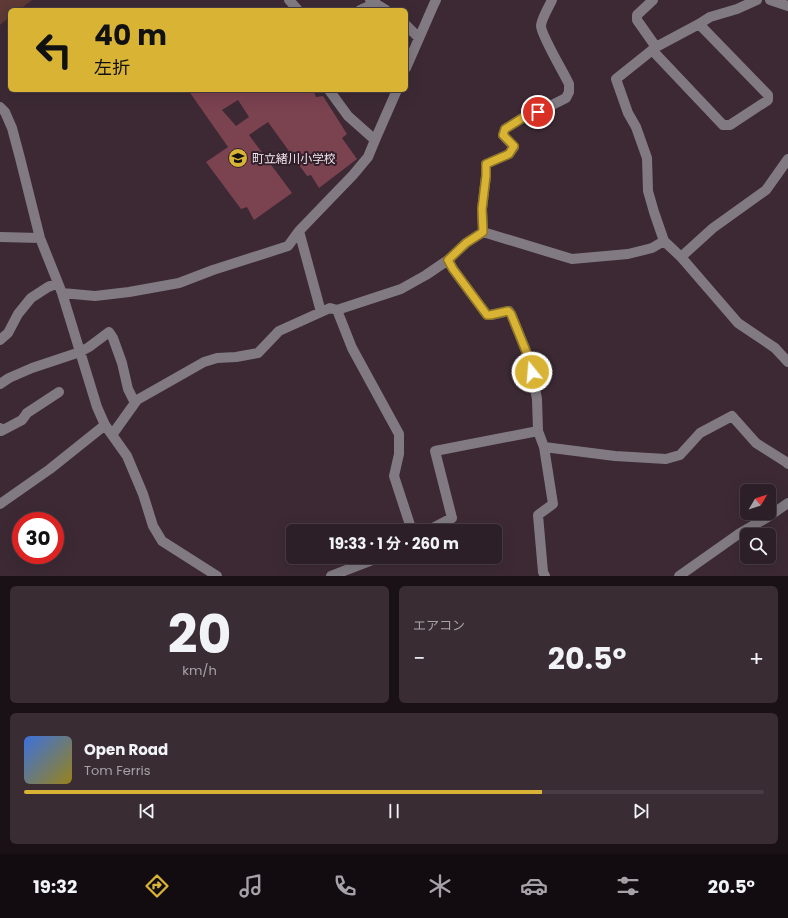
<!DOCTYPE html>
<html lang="ja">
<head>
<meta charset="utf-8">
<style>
	:root { --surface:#2d1f27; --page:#392c33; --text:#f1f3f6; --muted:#a7a2a7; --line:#483d44; --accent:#d9b334 }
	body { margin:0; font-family:Poppins,"Noto Sans JP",sans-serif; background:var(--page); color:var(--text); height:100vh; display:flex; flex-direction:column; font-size:15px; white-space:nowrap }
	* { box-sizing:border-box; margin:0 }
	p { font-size:13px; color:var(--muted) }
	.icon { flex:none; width:22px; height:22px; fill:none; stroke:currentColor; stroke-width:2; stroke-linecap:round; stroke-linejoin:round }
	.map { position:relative; height:576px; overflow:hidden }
	.side { display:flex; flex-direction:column; gap:10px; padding:10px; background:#191115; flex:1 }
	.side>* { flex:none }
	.hud { position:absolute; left:8px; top:8px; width:400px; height:84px; border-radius:6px; box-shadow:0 4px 16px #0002,0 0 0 1px var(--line); background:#d9b334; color:#111; overflow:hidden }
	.needle { width:26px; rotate:51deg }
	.controls { position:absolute; left:740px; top:484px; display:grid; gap:8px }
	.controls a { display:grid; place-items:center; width:36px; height:36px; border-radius:6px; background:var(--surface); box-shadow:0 4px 16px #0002,0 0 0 1px var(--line); font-size:20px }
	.speed { position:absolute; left:12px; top:512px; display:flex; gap:8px; font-size:20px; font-weight:700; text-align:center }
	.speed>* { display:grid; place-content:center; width:52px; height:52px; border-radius:50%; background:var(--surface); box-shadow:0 4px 16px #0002,0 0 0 1px var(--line); line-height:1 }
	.speed .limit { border:6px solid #d22; background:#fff; color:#111 }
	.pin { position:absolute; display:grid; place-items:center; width:34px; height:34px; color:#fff; margin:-17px; border:2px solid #fff; border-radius:50%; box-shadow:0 1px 4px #0007 }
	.me { position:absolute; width:44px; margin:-22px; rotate:343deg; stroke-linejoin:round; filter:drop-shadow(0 0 3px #0008) }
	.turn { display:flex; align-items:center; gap:14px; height:84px; padding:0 20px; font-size:18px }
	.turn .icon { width:52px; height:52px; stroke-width:2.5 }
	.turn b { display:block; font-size:28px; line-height:34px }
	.big { font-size:30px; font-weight:700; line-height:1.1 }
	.side .tile { flex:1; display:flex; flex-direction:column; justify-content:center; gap:6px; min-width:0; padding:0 14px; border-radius:6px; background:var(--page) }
	.side .dial { align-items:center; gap:0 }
	.dial b { font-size:52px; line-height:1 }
	.song { display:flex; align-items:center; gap:12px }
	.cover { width:48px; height:48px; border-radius:6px; background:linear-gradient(135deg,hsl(220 70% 55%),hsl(50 70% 35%)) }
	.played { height:4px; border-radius:2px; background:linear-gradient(90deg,var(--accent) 70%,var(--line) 70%) }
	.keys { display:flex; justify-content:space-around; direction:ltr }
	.heat { display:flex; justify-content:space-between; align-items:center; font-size:22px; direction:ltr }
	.side .tiles { flex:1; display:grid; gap:10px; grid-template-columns:1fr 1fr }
	.tile:last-child { grid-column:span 2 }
	.trip { position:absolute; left:286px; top:524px; width:216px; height:40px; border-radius:6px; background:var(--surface); box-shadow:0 4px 16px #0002,0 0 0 1px var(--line); font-weight:700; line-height:40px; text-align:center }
	.tabs { display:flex; height:64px; justify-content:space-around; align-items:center; background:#120c10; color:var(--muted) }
	.tabs .icon { width:28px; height:28px }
	.tabs .current { color:var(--accent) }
	.tabs b { font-size:18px; color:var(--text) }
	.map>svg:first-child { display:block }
	.green { fill:#5e3936 }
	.building { fill:#7b4250; fill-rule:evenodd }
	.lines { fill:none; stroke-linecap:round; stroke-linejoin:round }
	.minor { stroke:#817a83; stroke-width:10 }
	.route-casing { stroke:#8d7422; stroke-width:10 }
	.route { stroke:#d9b334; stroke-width:7 }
	.labels { text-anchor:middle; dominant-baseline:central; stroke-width:4; stroke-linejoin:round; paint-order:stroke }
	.poi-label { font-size:12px; fill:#f3e5ed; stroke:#311f2a; text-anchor:start }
</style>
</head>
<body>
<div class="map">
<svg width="788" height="576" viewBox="0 0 788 576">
	<rect width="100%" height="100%" fill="#3c2934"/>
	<path class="green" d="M 0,0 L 32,0 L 19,10 L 10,10 L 10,17 L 0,25 Z"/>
	<path class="building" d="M 188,90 L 281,90 L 283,93 L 292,90 L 313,90 L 316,97 L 323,96 L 347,134 L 342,138 L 357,159 L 319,188 L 311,175 L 307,176 L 268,122 L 249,135 L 292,193 L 254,220 L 247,207 L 241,209 L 206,162 L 228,147 ZM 238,100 L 249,117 L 236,126 L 222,110 Z"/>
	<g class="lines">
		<path class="minor" d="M 289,0 L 298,10
			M 370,0 L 386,10
			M 653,0 L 637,15 L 637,20 L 656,47
			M 757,0 L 737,9 L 710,17 L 699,24 L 656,47 L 616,79 L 628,113 L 636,127 L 647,158 L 648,191 L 654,212 L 664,241 L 681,257 L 738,323 L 775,348 L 788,362
			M 770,0 L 788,6
			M 360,10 L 376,3
			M 406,25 L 419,38
			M 652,50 L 723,125 L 730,125 L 768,100 L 768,95 L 699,24
			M 406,68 L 434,4 L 436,0
			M 329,90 L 348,116 L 375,140
			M 0,107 L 5,112 L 12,128 L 20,158 L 40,238 L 62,293 L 97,407 L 105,425 L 127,456 L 143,494 L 153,526 L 162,541 L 217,576
			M 299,231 L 321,312
			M 483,232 L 482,209 L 486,176 L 486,164 L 509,154 L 514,147 L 503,135 L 505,129 L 524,117 L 538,112 L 566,98 L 569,92 L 569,84 C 564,73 541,35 541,26 C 541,20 549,6 552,0
			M 483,232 L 572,259 L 628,254 L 652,248 L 664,241
			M 0,237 L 40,238
			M 681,257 L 713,228 L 766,190 L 788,159
			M 448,260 L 453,269 L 487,315 L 491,315 L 509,311 L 511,314 L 526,351 L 532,372 L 537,399 L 538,431 L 544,447 L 553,504 L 538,515 L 543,572 L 545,576
			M 62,293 L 95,296 L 129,292 L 179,283 L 213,270 L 288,246 L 299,231 L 325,204 L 353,175 L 368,157 L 375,140 L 397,90
			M 337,310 L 352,348 L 399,434 L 399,454 L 394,476 L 412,531
			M 0,340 L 8,333 L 18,314 L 31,298 L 48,287 L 58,283
			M 0,384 L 9,378 L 32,368 L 80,352 L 89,347 L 109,332 L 113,338 L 122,363 L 128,389 L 135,403
			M 0,428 L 1,431 L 22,420 L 27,413 L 59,392
			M 112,435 L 137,400 L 204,362 L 217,358 L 236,357 L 258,353 L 279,331 L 330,308 L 337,310 L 401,289 L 426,275 L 448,260 L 466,243 L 483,232
			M 544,447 L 615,456 L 666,459 L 680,455 L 700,433 L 732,416 L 756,443 L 786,462 L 788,464
			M 0,504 L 50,469 L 105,425
			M 412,531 L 431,529 L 452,518 L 435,451 L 538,431
			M 331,576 L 375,559 L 378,557
			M 679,576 L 740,533 L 768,517 L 788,503"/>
	</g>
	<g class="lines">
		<defs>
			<path id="route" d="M 532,372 L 526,351 L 511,314 L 508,311 L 490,315 L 487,315 L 453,269 L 448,260 L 466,243 L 483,232 L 482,209 L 486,176 L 486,164 L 509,154 L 514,146 L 503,135 L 505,129 L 524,117 L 538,112"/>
		</defs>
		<use href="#route" class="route-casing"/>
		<use href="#route" class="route"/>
	</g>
	<defs>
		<symbol id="school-disc" viewBox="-11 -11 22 22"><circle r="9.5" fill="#d9b334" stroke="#311f2a"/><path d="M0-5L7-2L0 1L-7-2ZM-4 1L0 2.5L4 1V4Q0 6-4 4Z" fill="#111"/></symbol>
	</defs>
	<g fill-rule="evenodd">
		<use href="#school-disc" x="227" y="147" width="22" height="22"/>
	</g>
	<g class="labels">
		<g class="poi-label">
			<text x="252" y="158">町立緒川小学校</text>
		</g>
	</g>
</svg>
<div class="controls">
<a><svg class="needle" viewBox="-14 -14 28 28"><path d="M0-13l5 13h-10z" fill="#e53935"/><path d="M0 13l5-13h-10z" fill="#a7a2a7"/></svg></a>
<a><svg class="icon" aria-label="search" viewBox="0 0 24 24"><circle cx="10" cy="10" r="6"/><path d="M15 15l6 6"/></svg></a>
</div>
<div class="speed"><div class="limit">30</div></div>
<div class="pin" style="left:538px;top:112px;background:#d93025"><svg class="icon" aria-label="arrive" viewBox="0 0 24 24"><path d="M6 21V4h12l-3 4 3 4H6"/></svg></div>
<svg class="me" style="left:532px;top:372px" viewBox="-20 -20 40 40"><circle r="17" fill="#d9b334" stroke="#fff" stroke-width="3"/><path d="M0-11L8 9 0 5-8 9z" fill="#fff"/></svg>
<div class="trip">19:33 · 1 分 · 260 m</div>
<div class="hud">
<div class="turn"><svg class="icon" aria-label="left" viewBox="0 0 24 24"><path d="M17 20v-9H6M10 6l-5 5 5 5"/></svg><div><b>40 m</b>左折</div></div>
</div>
</div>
<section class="side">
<div class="tiles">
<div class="tile dial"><b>20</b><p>km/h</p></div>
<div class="tile"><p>エアコン</p>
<div class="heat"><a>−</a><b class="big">20.5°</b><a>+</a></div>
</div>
<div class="tile">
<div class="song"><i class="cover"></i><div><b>Open Road</b><p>Tom Ferris</p></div></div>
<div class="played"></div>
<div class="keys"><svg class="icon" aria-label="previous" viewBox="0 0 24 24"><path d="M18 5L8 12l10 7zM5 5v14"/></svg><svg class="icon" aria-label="pause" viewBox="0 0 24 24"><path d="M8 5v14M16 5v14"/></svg><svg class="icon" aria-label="next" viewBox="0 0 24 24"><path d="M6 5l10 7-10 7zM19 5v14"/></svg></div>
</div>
</div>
</section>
<nav class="tabs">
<b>19:32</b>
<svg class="icon current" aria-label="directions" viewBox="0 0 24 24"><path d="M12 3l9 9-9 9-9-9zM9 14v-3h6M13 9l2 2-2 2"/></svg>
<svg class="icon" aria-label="music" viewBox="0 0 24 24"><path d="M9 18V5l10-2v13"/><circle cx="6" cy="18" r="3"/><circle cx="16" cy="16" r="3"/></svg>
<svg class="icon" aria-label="phone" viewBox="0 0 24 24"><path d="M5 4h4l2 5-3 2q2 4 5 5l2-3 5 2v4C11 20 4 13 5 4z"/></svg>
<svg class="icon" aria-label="climate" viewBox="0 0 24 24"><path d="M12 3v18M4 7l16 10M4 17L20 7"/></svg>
<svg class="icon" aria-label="car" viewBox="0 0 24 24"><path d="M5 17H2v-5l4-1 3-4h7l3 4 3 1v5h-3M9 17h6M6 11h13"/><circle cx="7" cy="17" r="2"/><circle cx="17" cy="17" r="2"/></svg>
<svg class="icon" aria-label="filters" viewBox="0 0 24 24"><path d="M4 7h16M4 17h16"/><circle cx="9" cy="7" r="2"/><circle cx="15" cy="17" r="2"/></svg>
<b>20.5°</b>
</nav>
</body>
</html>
